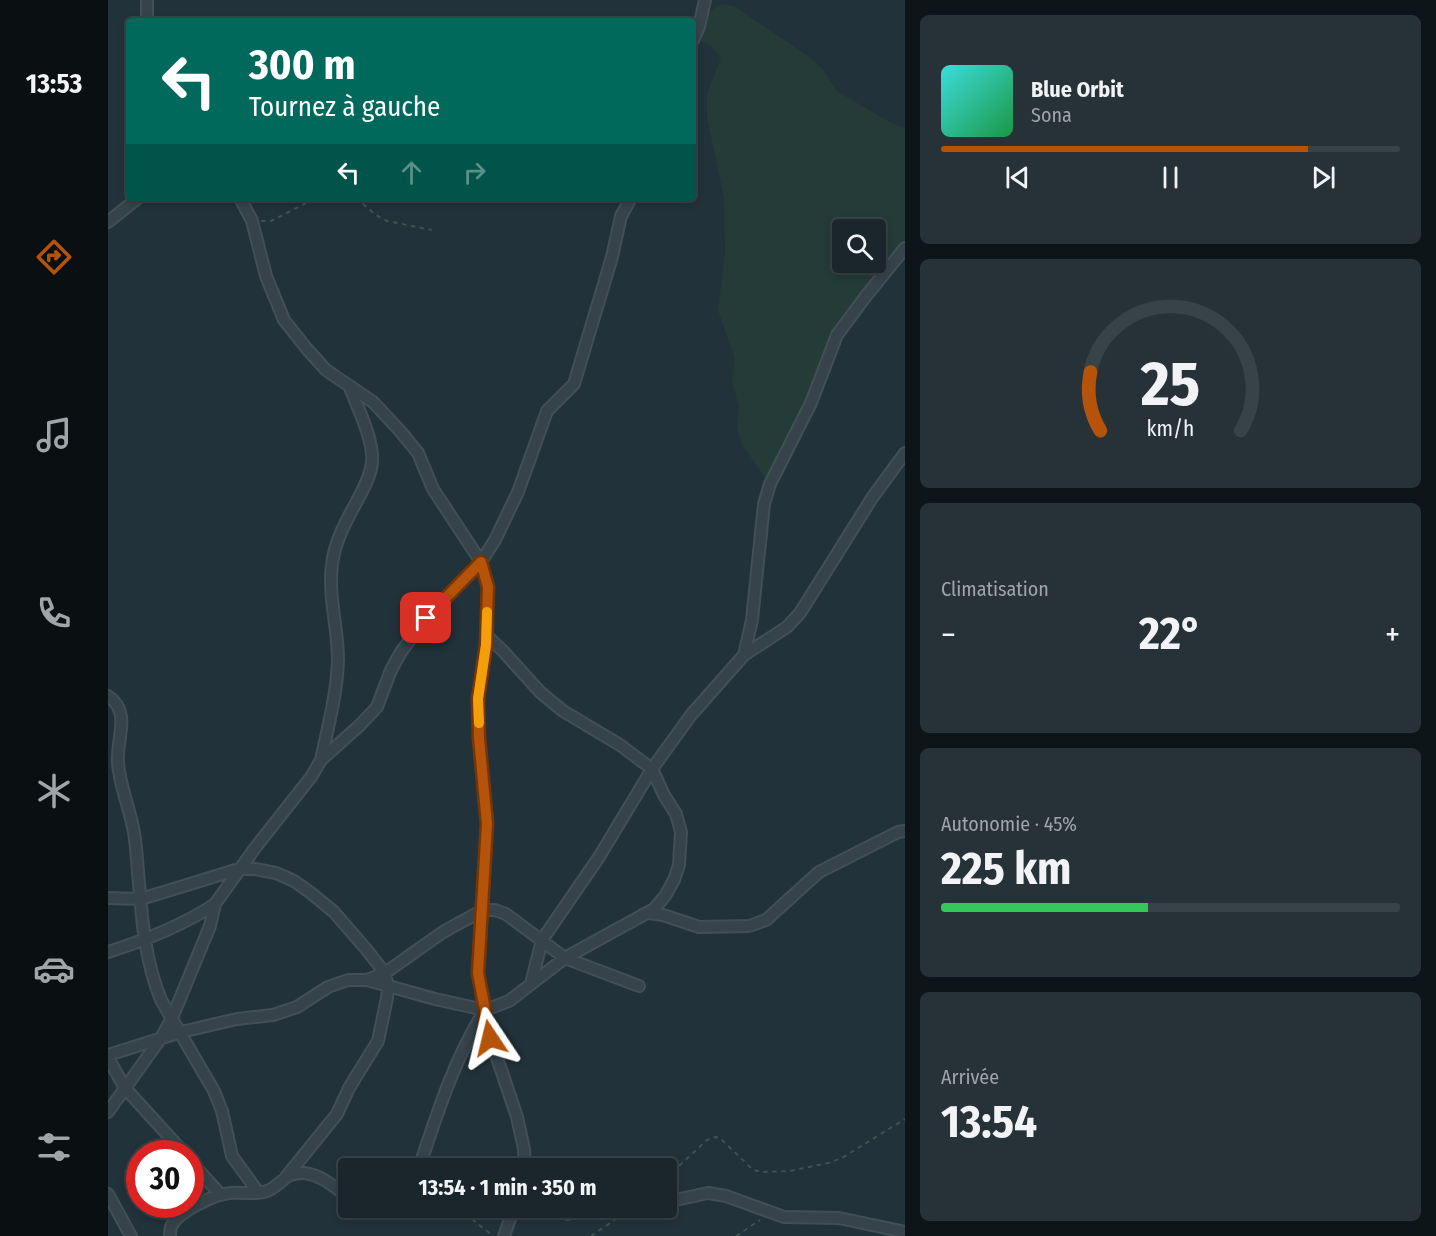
<!DOCTYPE html>
<html lang="fr">
<head>
<meta charset="utf-8">
<style>
	:root { --surface:#1a262c; --page:#273238; --text:#f1f3f6; --muted:#9fa5a9; --line:#384348; --accent:#b45309 }
	body { margin:0; font-family:"Fira Sans Condensed",sans-serif; background:var(--page); color:var(--text); height:100vh; display:flex; flex-direction:column; font-size:22px; white-space:nowrap }
	* { box-sizing:border-box; margin:0 }
	p { font-size:20px; color:var(--muted) }
	.icon { flex:none; width:33px; height:33px; fill:none; stroke:currentColor; stroke-width:2; stroke-linecap:round; stroke-linejoin:round }
	.map { position:relative; flex:1; overflow:hidden }
	.sheet { display:flex; flex-direction:column; gap:15px; padding:15px; background:#0e1518; width:531px }
	.sheet>* { flex:none }
	.top-card { position:absolute; left:18px; top:18px; width:570px; height:183px; border-radius:6px; box-shadow:0 3px 9px #0003,0 0 0 2px var(--line); background:#00695c; color:#fff; overflow:hidden }
	.fabs { position:absolute; left:724px; top:219px; display:grid; gap:12px }
	.fabs a { display:grid; place-items:center; width:54px; height:54px; border-radius:6px; background:var(--surface); box-shadow:0 3px 9px #0003,0 0 0 2px var(--line); font-size:30px }
	.speed { position:absolute; left:18px; top:1140px; display:flex; gap:12px; font-size:30px; font-weight:700; text-align:center }
	.speed>* { display:grid; place-content:center; width:78px; height:78px; border-radius:50%; background:var(--surface); box-shadow:0 3px 9px #0003,0 0 0 2px var(--line); line-height:1 }
	.speed .limit { border:9px solid #d22; background:#fff; color:#111 }
	.pin { position:absolute; display:grid; place-items:center; width:51px; height:51px; color:#fff; margin:-26px; border-radius:12px; box-shadow:0 3px 9px #0006 }
	.me { position:absolute; width:66px; margin:-33px; rotate:350deg; stroke-linejoin:round; filter:drop-shadow(0 0 4px #0008) }
	.turn { display:flex; align-items:center; gap:21px; height:126px; padding:0 24px; font-size:27px }
	.turn .icon { width:78px; height:78px; stroke-width:2.5 }
	.turn b { display:block; font-size:42px; line-height:51px }
	.lanes { display:flex; align-items:center; height:57px; padding:0 24px; background:#0003; justify-content:center; gap:30px; direction:ltr }
	.lanes .off { opacity:.35 }
	.big { font-size:45px; font-weight:700; line-height:1.1 }
	.sheet .card { flex:1; display:flex; flex-direction:column; justify-content:center; gap:9px; min-width:0; padding:0 21px; border-radius:9px; background:var(--page) }
	.sheet .dial { align-items:center; gap:0 }
	.dial svg { height:156px; overflow:visible; fill:none; stroke:var(--line); stroke-width:7; stroke-linecap:round; text-anchor:middle }
	.dial text { fill:var(--text); stroke:none }
	.song { display:flex; align-items:center; gap:18px }
	.cover { width:72px; height:72px; border-radius:9px; background:linear-gradient(135deg,hsl(180 70% 55%),hsl(140 70% 35%)) }
	.played { height:6px; border-radius:3px; background:linear-gradient(90deg,var(--accent) 80%,var(--line) 80%) }
	.keys { display:flex; justify-content:space-around; direction:ltr }
	.heat { display:flex; justify-content:space-between; align-items:center; font-size:33px; direction:ltr }
	.charge { height:9px; border-radius:4px; background:linear-gradient(90deg,#34c759 45%,var(--line) 0) }
	.trip { position:absolute; left:230px; top:1158px; width:339px; height:60px; border-radius:6px; background:var(--surface); box-shadow:0 3px 9px #0003,0 0 0 2px var(--line); font-weight:700; line-height:60px; text-align:center }
	main { display:flex; flex:1; min-height:0 }
	.tabs { display:flex; flex-direction:column; width:108px; justify-content:space-around; align-items:center; background:#0a0f12; color:var(--muted) }
	.tabs .icon { width:42px; height:42px }
	.tabs .active { color:var(--accent) }
	.tabs b { font-size:27px; color:var(--text) }
	.map>svg:first-child { display:block }
	.green { fill:#243b38; fill-rule:evenodd }
	.lines { fill:none; stroke-linecap:round; stroke-linejoin:round }
	.street-casing { stroke:#424f56; stroke-width:14 }
	.path { stroke:#3d5350; stroke-width:2; stroke-dasharray:4.5 4.5; stroke-linecap:butt }
	.street { stroke:#36434a; stroke-width:10 }
	.route-casing { stroke:#753606; stroke-width:15 }
	.route { stroke:#b45309; stroke-width:10 }
	.slow { stroke:#f59e0b; stroke-width:10 }
</style>
</head>
<body>
<main>
<nav class="tabs">
<b>13:53</b>
<svg class="icon active" aria-label="directions" viewBox="0 0 24 24"><path d="M12 3l9 9-9 9-9-9zM9 14v-3h6M13 9l2 2-2 2"/></svg>
<svg class="icon" aria-label="music" viewBox="0 0 24 24"><path d="M9 18V5l10-2v13"/><circle cx="6" cy="18" r="3"/><circle cx="16" cy="16" r="3"/></svg>
<svg class="icon" aria-label="phone" viewBox="0 0 24 24"><path d="M5 4h4l2 5-3 2q2 4 5 5l2-3 5 2v4C11 20 4 13 5 4z"/></svg>
<svg class="icon" aria-label="climate" viewBox="0 0 24 24"><path d="M12 3v18M4 7l16 10M4 17L20 7"/></svg>
<svg class="icon" aria-label="car" viewBox="0 0 24 24"><path d="M5 17H2v-5l4-1 3-4h7l3 4 3 1v5h-3M9 17h6M6 11h13"/><circle cx="7" cy="17" r="2"/><circle cx="17" cy="17" r="2"/></svg>
<svg class="icon" aria-label="filters" viewBox="0 0 24 24"><path d="M4 7h16M4 17h16"/><circle cx="9" cy="7" r="2"/><circle cx="15" cy="17" r="2"/></svg>
</nav>
<div class="map">
<svg width="797" height="1236" viewBox="0 0 797 1236">
	<rect width="100%" height="100%" fill="#22323a"/>
	<path class="green" d="M 614,4 L 626,6 L 703,58 L 716,71 L 729,91 L 783,123 L 797,128 L 797,247 L 736,324 L 661,483 L 635,446 L 629,430 L 631,407 L 624,382 L 627,359 L 610,310 L 617,252 L 616,198 L 599,117 L 599,94 L 613,58 L 603,46 L 585,37 C 592,20 598,12 614,4 ZM 735,230 L 768,230 L 768,262 L 735,262 Z"/>
	<g class="lines">
		<defs>
			<path id="street" d="M 39,0 L 39,21
				M 585,40 L 591,27 L 597,0
				M 132,198 L 144,221 L 158,276 L 176,320 L 199,349 L 218,370 L 265,402 L 293,432 L 310,453 L 325,489 L 373,562 L 380,587 L 378,645 L 370,699 L 371,739 L 379,824 L 370,973 L 377,1010 L 377,1022 L 409,1117 L 416,1149 L 417,1168
				M 0,222 L 30,198
				M 636,655 L 644,620 L 656,504 L 662,484 L 703,403 L 729,335 L 758,296 L 797,248
				M 0,696 C 24,712 8,739 10,763 C 12,789 24,813 27,839 C 33,892 32,949 53,1000 L 106,1091 L 114,1111 L 124,1156 L 150,1192
				M 213,760 C 220,727 229,693 230,660 C 230,628 220,597 224,564 C 227,541 238,521 249,501 C 255,489 263,476 264,462 C 266,441 250,408 242,388
				M 0,898 L 33,899 L 131,869 L 147,869 L 168,873 L 186,881 L 203,893 L 226,912 L 258,949 L 277,973 L 280,986 L 279,998 L 270,1041 L 241,1088 L 229,1114 L 178,1177
				M 540,913 L 555,915 L 591,927 L 641,926 L 658,920 L 711,872 L 790,832 L 797,831
				M 0,952 C 38,940 74,926 107,904
				M 259,980 L 327,999 L 377,1010 C 346,1059 329,1114 311,1168
				M 423,984 L 434,940 L 491,857 L 544,769 L 583,715 L 636,655 L 679,627 L 692,613 L 764,498 L 797,453
				M 377,1010 L 401,1001 L 457,958 L 546,909 L 557,896 L 566,880 L 571,865 L 573,832 L 568,814 L 556,795 L 544,769 L 512,745 L 455,711 L 432,692 L 395,651 L 379,636
				M 0,1055 L 73,1032 L 129,1019 L 165,1015 L 189,1007 L 220,987 L 240,980 L 259,980 L 277,973 L 335,932 L 375,910 L 387,910 L 398,914 L 457,958 L 531,986
				M 0,1058 L 17,1088 L 77,1154
				M 0,1112 L 53,1038 L 64,1018 L 102,926 L 107,904 L 147,848 L 203,777 L 213,760 L 252,725 L 269,707 L 283,670 L 293,652 L 318,618 L 373,562 L 387,540 L 410,492 L 439,411 L 466,384 L 504,257 L 513,216 L 523,198
				M 82,1161 L 113,1195
				M 0,1194 L 23,1236
				M 558,1202 L 600,1193 L 618,1196 L 676,1217 L 731,1218 L 797,1232
				M 272,1208 L 273,1208
				M 449,1208 L 460,1214 L 488,1208 L 523,1210 L 532,1208
				M 62,1236 C 62,1233 62,1230 63,1227 C 69,1212 107,1194 122,1193 C 134,1192 149,1195 159,1191 C 174,1185 176,1172 196,1173 C 214,1175 226,1187 240,1197
				M 396,1236 L 406,1208"/>
		</defs>
		<use href="#street" class="street-casing"/>
		<path class="path" d="M 248,198 L 268,215 L 279,221 L 324,230
			M 153,221 L 163,221 L 208,198
			M 558,1178 L 599,1140 L 607,1137 L 612,1138 L 645,1170 L 654,1172 L 682,1171 L 720,1163 L 734,1158 L 797,1119
			M 350,1208 L 385,1236
			M 483,1236 L 508,1219
			M 628,1236 L 652,1220"/>
		<use href="#street" class="street"/>
	</g>
	<g class="lines">
		<defs>
			<path id="route" d="M 318,618 L 373,562 L 380,587 L 378,645 L 370,699 L 371,738 L 379,824 L 370,973 L 377,1010 L 377,1022 L 382,1038"/>
		</defs>
		<use href="#route" class="route-casing"/>
		<use href="#route" class="route"/>
		<path class="slow" d="M 371,723 L 370,699 L 378,645 L 379,612"/>
	</g>
</svg>
<div class="fabs">
<a><svg class="icon" aria-label="search" viewBox="0 0 24 24"><circle cx="10" cy="10" r="6"/><path d="M15 15l6 6"/></svg></a>
</div>
<div class="speed"><div class="limit">30</div></div>
<div class="pin" style="left:318px;top:618px;background:#d93025"><svg class="icon" aria-label="arrive" viewBox="0 0 24 24"><path d="M6 21V4h12l-3 4 3 4H6"/></svg></div>
<svg class="me" style="left:382px;top:1038px" viewBox="-20 -20 40 40"><path d="M0-17L14 15 0 8-14 15z" fill="#b45309" stroke="#fff" stroke-width="4"/></svg>
<div class="trip">13:54 · 1 min · 350 m</div>
<div class="top-card">
<div class="turn"><svg class="icon" aria-label="left" viewBox="0 0 24 24"><path d="M17 20v-9H6M10 6l-5 5 5 5"/></svg><div><b>300 m</b>Tournez à gauche</div></div>
<div class="lanes"><svg class="icon" aria-label="left" viewBox="0 0 24 24"><path d="M17 20v-9H6M10 6l-5 5 5 5"/></svg><svg class="icon off" aria-label="ahead" viewBox="0 0 24 24"><path d="M12 20V5M6 11l6-6 6 6"/></svg><svg class="icon off" aria-label="right" viewBox="0 0 24 24"><path d="M7 20v-9h11M14 6l5 5-5 5"/></svg></div>
</div>
</div>
<section class="sheet">
<div class="card">
<div class="song"><i class="cover"></i><div><b>Blue Orbit</b><p>Sona</p></div></div>
<div class="played"></div>
<div class="keys"><svg class="icon" aria-label="previous" viewBox="0 0 24 24"><path d="M18 5L8 12l10 7zM5 5v14"/></svg><svg class="icon" aria-label="pause" viewBox="0 0 24 24"><path d="M8 5v14M16 5v14"/></svg><svg class="icon" aria-label="next" viewBox="0 0 24 24"><path d="M6 5l10 7-10 7zM19 5v14"/></svg></div>
</div>
<div class="card dial"><svg viewBox="0 0 100 80">
<path d="M14 69A42 42 0 1 1 86 69"/>
<path d="M14 69A42 42 0 0 1 9 39" stroke="#b45309"/>
<text x="50" y="56" font-size="32" font-weight="700">25</text>
<text x="50" y="72" font-size="11">km/h</text>
</svg></div>
<div class="card"><p>Climatisation</p>
<div class="heat"><a>−</a><b class="big">22°</b><a>+</a></div>
</div>
<div class="card"><p>Autonomie · 45%</p><b class="big">225 km</b><div class="charge"></div></div>
<div class="card"><p>Arrivée</p><b class="big">13:54</b></div>
</section>
</main>
</body>
</html>
